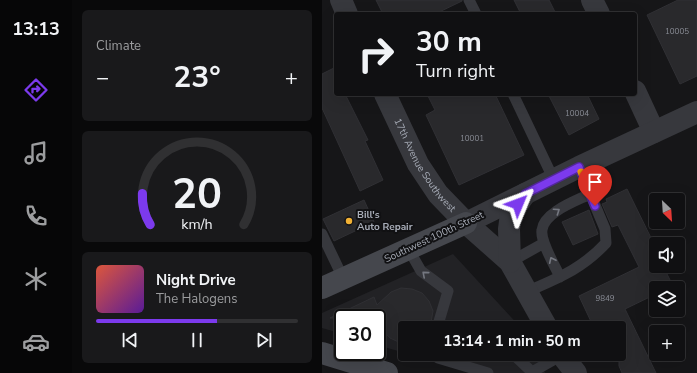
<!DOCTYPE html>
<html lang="en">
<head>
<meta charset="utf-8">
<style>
	:root { --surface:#101012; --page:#19191b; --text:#f1f3f6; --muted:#9c9d9f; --line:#303032; --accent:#7c3aed }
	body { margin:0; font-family:"Nunito Sans",sans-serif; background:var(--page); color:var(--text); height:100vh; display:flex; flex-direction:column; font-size:15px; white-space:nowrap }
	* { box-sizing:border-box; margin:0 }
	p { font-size:13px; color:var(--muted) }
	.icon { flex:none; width:22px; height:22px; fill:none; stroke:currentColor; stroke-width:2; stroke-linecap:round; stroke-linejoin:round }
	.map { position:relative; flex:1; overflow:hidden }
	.panel { display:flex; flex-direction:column; gap:10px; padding:10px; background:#09090a; width:250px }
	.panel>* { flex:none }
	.top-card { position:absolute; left:12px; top:12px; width:303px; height:84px; border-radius:4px; box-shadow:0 4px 16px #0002,0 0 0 1px var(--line); background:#101012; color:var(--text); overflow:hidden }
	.needle { width:26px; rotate:155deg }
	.fabs { position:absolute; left:327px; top:193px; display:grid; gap:8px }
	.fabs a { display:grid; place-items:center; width:36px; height:36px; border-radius:4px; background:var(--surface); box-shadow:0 4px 16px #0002,0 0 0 1px var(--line); font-size:20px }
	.speed { position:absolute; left:12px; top:309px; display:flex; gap:8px; font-size:20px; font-weight:700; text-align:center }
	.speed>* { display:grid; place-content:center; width:52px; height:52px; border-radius:50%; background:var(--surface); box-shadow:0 4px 16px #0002,0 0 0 1px var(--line); line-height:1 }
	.speed .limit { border:2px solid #111; border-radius:6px; background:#fff; color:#111 }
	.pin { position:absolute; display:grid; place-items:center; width:34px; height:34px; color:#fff; margin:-41px -17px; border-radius:50% 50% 50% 0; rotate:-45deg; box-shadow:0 0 4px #0007 }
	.pin .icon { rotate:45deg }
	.me { position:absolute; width:44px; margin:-22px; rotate:46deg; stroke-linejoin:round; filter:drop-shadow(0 0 3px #0008) }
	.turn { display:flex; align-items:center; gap:14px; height:84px; padding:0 16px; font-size:18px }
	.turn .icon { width:52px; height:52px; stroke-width:2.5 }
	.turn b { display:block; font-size:28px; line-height:34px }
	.big { font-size:30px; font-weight:700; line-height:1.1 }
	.panel .tile { flex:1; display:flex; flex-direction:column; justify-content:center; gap:6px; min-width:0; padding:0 14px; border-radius:6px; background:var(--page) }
	.panel .dial { align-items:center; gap:0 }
	.dial svg { height:104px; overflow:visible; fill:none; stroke:var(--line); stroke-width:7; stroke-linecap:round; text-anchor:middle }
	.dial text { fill:var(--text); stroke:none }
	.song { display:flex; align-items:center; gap:12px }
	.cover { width:48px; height:48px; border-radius:6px; background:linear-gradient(135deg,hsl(10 70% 55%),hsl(270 70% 35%)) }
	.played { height:4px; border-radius:2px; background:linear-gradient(90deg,var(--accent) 60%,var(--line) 60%) }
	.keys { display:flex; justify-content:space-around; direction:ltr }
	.heat { display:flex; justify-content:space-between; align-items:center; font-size:22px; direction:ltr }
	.trip { position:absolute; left:76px; top:321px; width:228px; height:40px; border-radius:4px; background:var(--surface); box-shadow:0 4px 16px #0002,0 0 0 1px var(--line); font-weight:700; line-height:40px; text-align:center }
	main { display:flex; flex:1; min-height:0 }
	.dock { display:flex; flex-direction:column; width:72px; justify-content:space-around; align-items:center; background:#060607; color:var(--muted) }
	.dock .icon { width:28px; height:28px }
	.dock .current { color:var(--accent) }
	.dock b { font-size:18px; color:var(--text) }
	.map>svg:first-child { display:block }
	.built { fill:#222225 }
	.building { fill:#29292c; stroke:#303034 }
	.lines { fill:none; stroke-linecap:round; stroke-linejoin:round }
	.lane { stroke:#37383d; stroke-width:11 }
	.street { stroke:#37383d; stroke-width:22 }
	.secondary { stroke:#45474d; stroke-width:22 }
	.oneway { stroke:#757881 }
	.route-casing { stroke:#51269a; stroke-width:10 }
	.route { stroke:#7c3aed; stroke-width:7 }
	.slow { stroke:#f59e0b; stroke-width:7 }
	.poi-dot { fill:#f2b134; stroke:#111113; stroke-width:1.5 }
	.labels { text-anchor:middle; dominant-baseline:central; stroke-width:4; stroke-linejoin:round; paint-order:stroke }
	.number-label { font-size:8px; fill:#888b94 }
	.street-label { font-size:10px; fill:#a8adb8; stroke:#111113 }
	.poi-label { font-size:10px; font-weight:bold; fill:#a8adb8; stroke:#111113; text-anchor:start }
</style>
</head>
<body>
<main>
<nav class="dock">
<b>13:13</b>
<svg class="icon current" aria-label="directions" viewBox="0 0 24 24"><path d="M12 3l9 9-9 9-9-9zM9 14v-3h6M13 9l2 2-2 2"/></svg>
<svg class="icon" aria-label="music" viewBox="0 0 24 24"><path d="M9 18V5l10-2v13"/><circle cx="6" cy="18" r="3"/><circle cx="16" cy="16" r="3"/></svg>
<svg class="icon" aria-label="phone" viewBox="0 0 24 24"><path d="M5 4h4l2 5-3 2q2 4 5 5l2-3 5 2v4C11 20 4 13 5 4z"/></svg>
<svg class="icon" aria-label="climate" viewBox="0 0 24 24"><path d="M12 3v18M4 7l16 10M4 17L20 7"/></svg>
<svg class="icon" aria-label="car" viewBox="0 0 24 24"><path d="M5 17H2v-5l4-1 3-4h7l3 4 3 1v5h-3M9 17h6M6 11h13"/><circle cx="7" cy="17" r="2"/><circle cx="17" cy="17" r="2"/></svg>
</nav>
<section class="panel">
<div class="tile"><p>Climate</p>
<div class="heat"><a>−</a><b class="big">23°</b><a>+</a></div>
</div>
<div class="tile dial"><svg viewBox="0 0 100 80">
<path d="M14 69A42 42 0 1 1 86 69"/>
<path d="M14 69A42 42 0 0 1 8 45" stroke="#7c3aed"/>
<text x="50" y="56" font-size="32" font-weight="700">20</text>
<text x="50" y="72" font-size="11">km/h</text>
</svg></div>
<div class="tile">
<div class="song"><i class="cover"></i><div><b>Night Drive</b><p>The Halogens</p></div></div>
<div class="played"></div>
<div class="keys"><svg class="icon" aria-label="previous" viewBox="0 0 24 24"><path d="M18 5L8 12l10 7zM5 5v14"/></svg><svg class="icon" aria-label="pause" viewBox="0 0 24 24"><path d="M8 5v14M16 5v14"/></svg><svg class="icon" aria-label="next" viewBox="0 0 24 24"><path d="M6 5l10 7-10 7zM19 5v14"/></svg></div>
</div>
</section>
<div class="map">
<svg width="375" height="373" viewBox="0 0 375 373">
	<rect width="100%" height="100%" fill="#161618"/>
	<path class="built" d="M 131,254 L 199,328 L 83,328 L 83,353 L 55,345 L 55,318 L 21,318 L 21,334 L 0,328 L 0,313 Z
		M 86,354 L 214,354 L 223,373 L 149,373 Z"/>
	<path class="building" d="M 54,0 L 140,0 L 140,1 L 113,14 L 61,14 Z
		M 192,0 L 227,0 L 234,14 L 199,14 Z
		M 356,0 L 375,0 L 375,76 L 358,84 L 325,15 Z
		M 14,67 L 14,94 L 23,94 L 46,140 L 43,141 L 61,180 L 38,191 L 0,108 L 0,74 Z
		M 105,94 L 173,94 L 202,155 L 137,185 L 104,115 L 113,110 Z
		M 226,94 L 265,94 L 277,119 L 247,135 Z
		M 305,189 L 334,248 L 334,266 L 341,266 L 352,288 L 334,288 L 334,294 L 303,309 L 334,373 L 300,373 L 297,366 L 297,328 L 272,328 L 257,296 L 317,267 L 296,225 L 290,227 L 280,204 L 285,202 L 284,199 Z
		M 42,200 L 52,222 L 12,241 L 1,219 Z
		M 267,210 L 276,234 L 251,245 L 240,222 Z
		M 79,288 L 90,289 L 100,293 L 107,301 L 111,311 L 108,328 L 83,328 L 83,345 L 68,338 L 55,324 L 55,318 L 8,318 L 52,297 L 55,305 L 69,292 Z"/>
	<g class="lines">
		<path class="lane" d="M 147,0 L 154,14
			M 191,94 L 232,180
			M 0,234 L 21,278
			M 87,250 L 99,271 L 126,291 L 115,328
			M 188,262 L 222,243
			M 238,277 C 233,266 218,241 220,230 C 222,212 254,201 268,194
			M 204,292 C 236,278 260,269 284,243 L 283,229 L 257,167
			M 111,354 L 116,358 L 166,373
			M 191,354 L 210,372 L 240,355"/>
		<g class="street">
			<path d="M 19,0 L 25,14"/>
			<path d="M 270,0 L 277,14"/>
			<path d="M 313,91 L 332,132"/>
			<path id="s1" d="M 63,94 L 96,164 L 116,194 L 144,223 L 188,262 L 225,328"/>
			<path d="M 144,223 L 257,167 L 375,112"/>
			<path d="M 188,262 L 187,229 L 189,214 L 203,194"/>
			<path d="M 239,354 L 254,373"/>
		</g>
		<path class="secondary" d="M 0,288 L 144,223
			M 0,353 L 65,373"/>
	</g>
	<defs><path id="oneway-chevron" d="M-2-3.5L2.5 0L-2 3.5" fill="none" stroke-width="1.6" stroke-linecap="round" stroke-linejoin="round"/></defs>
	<g class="oneway">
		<use href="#oneway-chevron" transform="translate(235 211) rotate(-34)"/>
		<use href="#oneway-chevron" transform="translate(230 260) rotate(-115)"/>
		<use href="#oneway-chevron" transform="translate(103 274) rotate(-139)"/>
	</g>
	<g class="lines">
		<defs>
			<path id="route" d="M 196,204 L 203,194 L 257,167 L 273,206"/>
		</defs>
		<use href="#route" class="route-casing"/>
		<use href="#route" class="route"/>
		<path class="slow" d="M 259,172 L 268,194"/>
	</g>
	<circle class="poi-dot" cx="27" cy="221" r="4"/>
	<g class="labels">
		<g class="number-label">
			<text x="355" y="31">10005</text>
			<text x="255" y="113">10004</text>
			<text x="150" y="138">10001</text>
			<text x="283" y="298">9849</text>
		</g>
		<g class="street-label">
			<text stroke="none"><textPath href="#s1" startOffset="82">17th Avenue Southwest</textPath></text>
			<text transform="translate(112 237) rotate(-25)">Southwest 100th Street</text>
		</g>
		<g class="poi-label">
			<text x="35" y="215">Bill's<tspan x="35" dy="12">Auto Repair</tspan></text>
		</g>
	</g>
</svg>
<div class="fabs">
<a><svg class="needle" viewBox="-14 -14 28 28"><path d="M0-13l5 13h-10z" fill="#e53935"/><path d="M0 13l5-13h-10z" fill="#9c9d9f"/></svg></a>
<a><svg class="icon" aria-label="sound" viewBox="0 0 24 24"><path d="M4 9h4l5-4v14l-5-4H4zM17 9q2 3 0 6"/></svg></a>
<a><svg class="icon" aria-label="layers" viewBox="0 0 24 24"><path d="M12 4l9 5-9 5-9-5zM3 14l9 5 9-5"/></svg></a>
<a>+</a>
</div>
<div class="speed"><div class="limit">30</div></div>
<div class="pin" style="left:273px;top:206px;background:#d93025"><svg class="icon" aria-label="arrive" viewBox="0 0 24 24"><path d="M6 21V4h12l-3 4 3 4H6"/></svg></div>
<svg class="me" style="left:196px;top:204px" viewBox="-20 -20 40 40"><path d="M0-17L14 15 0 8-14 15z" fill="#7c3aed" stroke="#fff" stroke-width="4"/></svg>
<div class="trip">13:14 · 1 min · 50 m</div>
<div class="top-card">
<div class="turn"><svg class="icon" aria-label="right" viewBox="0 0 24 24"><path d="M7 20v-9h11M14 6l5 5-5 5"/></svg><div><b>30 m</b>Turn right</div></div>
</div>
</div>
</main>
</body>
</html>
